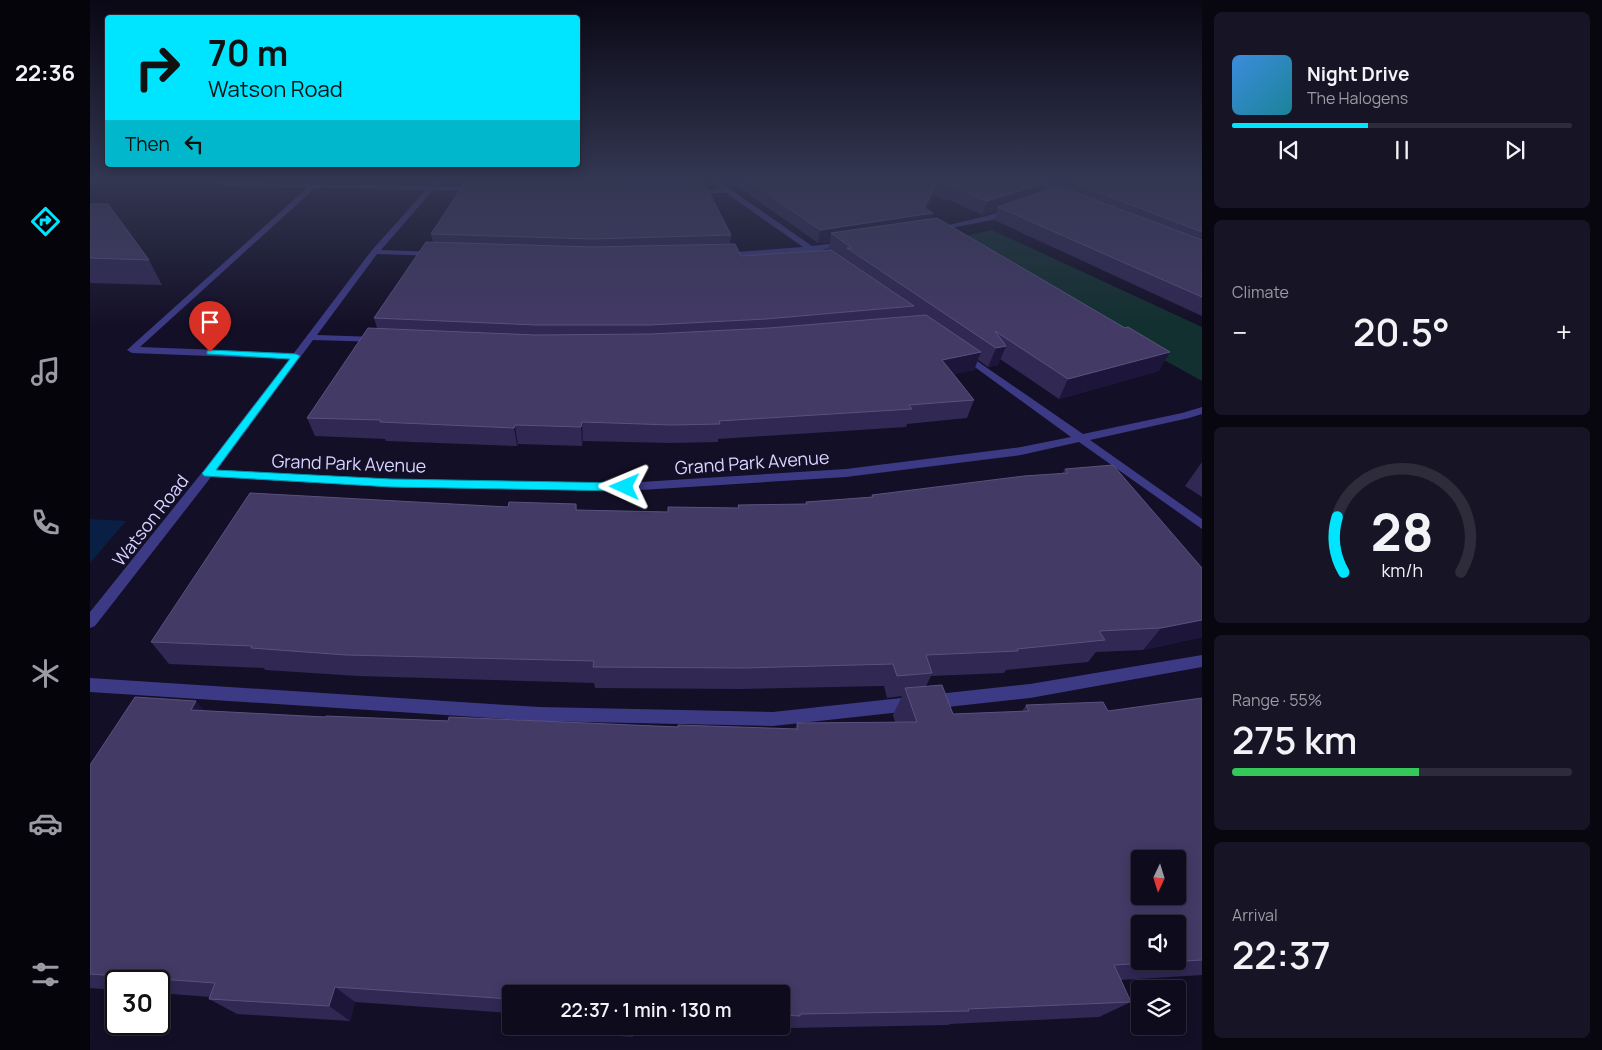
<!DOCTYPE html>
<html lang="en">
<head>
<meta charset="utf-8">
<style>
	:root { --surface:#0e0b1c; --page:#171425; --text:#f1f3f6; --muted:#9b9ba3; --line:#2e2b3b; --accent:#00e5ff }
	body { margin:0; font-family:Manrope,sans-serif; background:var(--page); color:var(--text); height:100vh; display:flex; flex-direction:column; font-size:19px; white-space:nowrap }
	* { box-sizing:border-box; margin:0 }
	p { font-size:16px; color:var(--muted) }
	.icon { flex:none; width:28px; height:28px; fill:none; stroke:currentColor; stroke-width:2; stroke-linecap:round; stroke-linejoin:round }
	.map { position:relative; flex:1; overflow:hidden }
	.details { display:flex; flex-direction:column; gap:12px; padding:12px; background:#08060f; width:400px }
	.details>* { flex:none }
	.banner { position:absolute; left:15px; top:15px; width:475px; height:152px; border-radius:5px; box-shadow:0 2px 12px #0003,0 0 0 1px var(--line); background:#00e5ff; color:#111; overflow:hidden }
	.needle { width:32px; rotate:184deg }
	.fabs { position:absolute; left:1041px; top:850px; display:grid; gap:10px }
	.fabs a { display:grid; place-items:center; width:55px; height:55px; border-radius:5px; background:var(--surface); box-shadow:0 2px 12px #0003,0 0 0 1px var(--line); font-size:25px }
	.speed { position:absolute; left:15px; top:970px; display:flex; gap:10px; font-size:25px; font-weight:700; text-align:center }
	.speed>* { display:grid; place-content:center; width:65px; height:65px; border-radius:50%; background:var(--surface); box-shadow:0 2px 12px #0003,0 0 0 1px var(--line); line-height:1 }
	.speed .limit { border:2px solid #111; border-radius:8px; background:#fff; color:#111 }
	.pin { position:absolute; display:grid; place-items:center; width:42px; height:42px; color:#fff; margin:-51px -21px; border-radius:50% 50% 50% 0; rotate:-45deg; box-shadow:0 0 5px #0007 }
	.pin .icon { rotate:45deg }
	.me { position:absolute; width:55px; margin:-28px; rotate:271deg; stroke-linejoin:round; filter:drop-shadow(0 0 4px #0008) }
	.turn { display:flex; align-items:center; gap:18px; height:105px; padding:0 20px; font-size:22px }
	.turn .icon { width:65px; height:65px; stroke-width:2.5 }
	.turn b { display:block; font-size:35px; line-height:42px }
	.then { display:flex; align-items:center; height:48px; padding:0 20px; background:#0003; gap:10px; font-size:19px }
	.big { font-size:38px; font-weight:600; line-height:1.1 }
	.details .card { flex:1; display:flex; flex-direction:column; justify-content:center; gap:8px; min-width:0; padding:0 18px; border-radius:8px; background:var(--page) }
	.details .dial { align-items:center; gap:0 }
	.dial svg { height:130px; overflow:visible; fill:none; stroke:var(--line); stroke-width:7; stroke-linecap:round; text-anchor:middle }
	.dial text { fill:var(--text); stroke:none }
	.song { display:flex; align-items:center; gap:15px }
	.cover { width:60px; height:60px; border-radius:8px; background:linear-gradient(135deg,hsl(210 70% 55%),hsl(190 70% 35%)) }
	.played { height:5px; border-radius:2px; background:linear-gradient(90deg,var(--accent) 40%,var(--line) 40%) }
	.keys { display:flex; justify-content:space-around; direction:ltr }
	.heat { display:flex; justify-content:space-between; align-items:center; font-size:28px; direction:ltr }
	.charge { height:8px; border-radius:4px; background:linear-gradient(90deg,#34c759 55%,var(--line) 0) }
	.trip { position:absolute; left:412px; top:985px; width:288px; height:50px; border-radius:5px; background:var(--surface); box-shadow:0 2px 12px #0003,0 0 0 1px var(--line); font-weight:600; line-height:50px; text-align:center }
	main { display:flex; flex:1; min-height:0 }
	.dock { display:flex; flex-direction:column; width:90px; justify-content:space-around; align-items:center; background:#06040b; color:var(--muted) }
	.dock .icon { width:35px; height:35px }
	.dock .active { color:var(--accent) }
	.dock b { font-size:22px; color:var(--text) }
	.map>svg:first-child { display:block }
	.green { fill:#12302f }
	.water { fill:#0a1f44 }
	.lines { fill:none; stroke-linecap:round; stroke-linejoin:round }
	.minor { fill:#3d3a85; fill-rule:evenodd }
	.wall { fill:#312854; fill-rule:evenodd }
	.shaded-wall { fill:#1d163a }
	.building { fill:#433a66; stroke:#5a527e; fill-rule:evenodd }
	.route { fill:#00e5ff; stroke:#0095a6 }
	.labels { text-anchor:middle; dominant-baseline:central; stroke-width:5; stroke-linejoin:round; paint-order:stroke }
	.street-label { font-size:18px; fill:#d9d4ff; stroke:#130f26 }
</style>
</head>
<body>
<main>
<nav class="dock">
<b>22:36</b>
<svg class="icon active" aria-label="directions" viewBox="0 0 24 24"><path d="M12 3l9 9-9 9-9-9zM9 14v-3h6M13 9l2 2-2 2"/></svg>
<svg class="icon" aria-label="music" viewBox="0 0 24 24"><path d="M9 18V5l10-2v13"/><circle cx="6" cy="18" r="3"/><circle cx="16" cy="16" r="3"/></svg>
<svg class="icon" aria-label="phone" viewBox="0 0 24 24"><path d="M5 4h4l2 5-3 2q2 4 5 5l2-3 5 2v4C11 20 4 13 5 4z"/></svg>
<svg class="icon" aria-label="climate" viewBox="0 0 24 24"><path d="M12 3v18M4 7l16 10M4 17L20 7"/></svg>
<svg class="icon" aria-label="car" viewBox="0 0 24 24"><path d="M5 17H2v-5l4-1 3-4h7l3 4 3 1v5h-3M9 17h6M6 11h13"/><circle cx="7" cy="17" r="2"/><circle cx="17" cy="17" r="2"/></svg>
<svg class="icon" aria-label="filters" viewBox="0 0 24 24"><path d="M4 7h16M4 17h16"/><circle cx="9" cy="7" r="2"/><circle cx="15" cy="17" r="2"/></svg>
</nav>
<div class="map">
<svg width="1112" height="1050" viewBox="0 0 1112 1050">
	<rect width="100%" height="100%" fill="#130f26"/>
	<path class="green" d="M 902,230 L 1112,327 L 1112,381 L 857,240 Z"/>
	<path class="water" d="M 0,519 L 36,521 L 0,563 Z"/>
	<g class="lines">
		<path class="minor" d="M 346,178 L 353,178 L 346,186 L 388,187 L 391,189 L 388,191 L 343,190 L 291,250 L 345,252 L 348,252 L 348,256 L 287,254 L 227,335 L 287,337 L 292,340 L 290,342 L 223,340 L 127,470 L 301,479 L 535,483 L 756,469 L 931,447 L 981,437 L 871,357 L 871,353 L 874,352 L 993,434 L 1092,413 L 1112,407 L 1112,414 L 1099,418 L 1000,440 L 1112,519 L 1112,529 L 989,442 L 931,455 L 756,477 L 535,491 L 301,487 L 121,477 L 5,626 L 0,628 L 0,612 L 114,470 L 199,359 L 42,353 L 37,350 L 217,188 L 133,186 L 130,184 L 131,183 L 339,186 ZM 225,188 L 336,190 L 282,250 L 204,353 L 50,347 Z
			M 616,178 L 624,178 L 722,246 L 755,242 L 759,244 L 722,252 L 630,257 L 630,253 L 633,253 L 713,247 L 636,193 L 601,194 L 600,193 L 603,191 L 631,189 Z
			M 921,208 L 924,210 L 923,211 L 902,220 L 846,231 L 842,229 L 897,216 Z
			M 1112,655 L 1112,667 L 940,698 L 683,726 L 449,721 L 0,692 L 0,678 L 449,707 L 683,712 L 940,684 Z"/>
	</g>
	<path class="wall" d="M 378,178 L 609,178 L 609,181 L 641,235 L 640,244 L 651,256 L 738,250 L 740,242 L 728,243 L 636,178 L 1112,178 L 1112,316 L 904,220 L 907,210 L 892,215 L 858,199 L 857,201 L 845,195 L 837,209 L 842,219 L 1069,371 L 969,399 L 910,359 L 908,365 L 898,367 L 888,360 L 884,370 L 864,374 L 884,400 L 877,418 L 817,424 L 816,427 L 628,439 L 628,442 L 581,443 L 493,441 L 492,446 L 428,444 L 427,446 L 296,441 L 295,439 L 225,436 L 217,418 L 287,328 L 284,318 L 343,242 L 341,234 ZM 978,182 L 975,189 L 969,186 ZM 956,187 L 960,189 L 955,191 Z
		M 0,204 L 59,260 L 72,285 L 0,283 Z
		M 1112,462 L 1112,497 L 1095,486 Z
		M 975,469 L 1112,568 L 1112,637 L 1053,650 L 1006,652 L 998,662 L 916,670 L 914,673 L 841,676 L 836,686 L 863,714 L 932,711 L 936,705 L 1018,711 L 1112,698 L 1112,975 L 1031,980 L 1041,1002 L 1009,1017 L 860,1024 L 858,1025 L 701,1028 L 700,1030 L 618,1026 L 691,1026 L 691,994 L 421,994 L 421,1015 L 421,1013 L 265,1002 L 260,1021 L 147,1014 L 119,999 L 120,997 L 69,993 L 69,981 L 26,981 L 26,990 L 0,988 L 0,765 L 115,711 L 235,717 L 587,727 L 705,729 L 707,723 L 805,722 L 803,715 L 812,696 L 797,698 L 794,686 L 650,689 L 505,688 L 504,683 L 268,676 L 175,670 L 174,668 L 79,664 L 61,642 L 418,507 L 486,504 L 487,510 L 578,512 L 648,508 L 648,505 L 715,504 L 716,502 L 781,497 L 782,495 L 972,474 Z
		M 428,1026 L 544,1026 L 543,1037 L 430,1029 Z"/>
	<path class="shaded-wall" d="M 967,178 L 984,178 L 963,190 Z
		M 848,182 L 845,195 L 834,215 L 843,213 L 839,227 L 741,233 L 740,242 L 728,243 L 730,230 L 834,208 Z
		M 958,182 L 953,195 L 908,207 L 907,210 L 892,215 L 897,201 Z
		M 916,346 L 908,365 L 898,367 L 906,348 Z
		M 891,352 L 884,370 L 846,378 L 852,360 Z
		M 1080,352 L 1069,371 L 969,399 L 978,379 Z
		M 492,422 L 493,441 L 492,446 L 491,427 Z
		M 425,425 L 428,444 L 427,446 L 424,428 Z
		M 1112,620 L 1112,637 L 1053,650 L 1071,628 Z
		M 106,701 L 128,727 L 101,710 Z
		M 245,987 L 265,1002 L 260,1021 L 239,1006 Z"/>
	<path class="building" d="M 378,178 L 557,182 L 613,181 L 641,235 L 502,239 L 341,234 Z
		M 516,178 L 586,178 L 557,179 Z
		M 655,178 L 950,178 L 958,182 L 897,201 L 862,186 L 861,188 L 848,182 L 834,208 L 843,213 L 730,230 Z
		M 983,178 L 1107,178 L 1112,180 L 1112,232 L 979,181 Z
		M 968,186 L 1112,240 L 1112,297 L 908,207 Z
		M 0,204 L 18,204 L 59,260 L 0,258 Z
		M 847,218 L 1035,328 L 1038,327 L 1080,352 L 978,379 L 905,331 L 916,346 L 906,348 L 757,248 L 762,248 L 741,233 Z
		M 336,242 L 502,247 L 645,244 L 651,256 L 741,250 L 824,306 L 676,319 L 560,325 L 446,325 L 284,318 Z
		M 836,315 L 891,352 L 852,360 L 884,400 L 819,405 L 822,409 L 629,421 L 630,424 L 582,425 L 492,422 L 491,427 L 425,425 L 424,428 L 290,422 L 291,420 L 217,418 L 278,328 L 445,335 L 561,334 L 679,328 Z
		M 1023,465 L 1112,568 L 1112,620 L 1071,628 L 1009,631 L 1015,640 L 927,649 L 928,651 L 836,655 L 842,673 L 807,676 L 803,664 L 654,668 L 503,667 L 504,661 L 256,655 L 161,648 L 162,646 L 61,642 L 160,493 L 418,507 L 419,502 L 486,504 L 486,510 L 578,512 L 578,507 L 649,508 L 648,505 L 717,504 L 716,502 L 783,497 L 782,495 L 934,476 L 978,473 L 975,469 Z
		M 852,685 L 863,714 L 939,711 L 936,705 L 1013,702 L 1018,711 L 1112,698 L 1112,960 L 1024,965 L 1041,1002 L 878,1009 L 879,1011 L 710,1014 L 710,1016 L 691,1015 L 691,994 L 421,994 L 421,999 L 245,987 L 239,1006 L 119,999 L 125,983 L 0,974 L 0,765 L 45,697 L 106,701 L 101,710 L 235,717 L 236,716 L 358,721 L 359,717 L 588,727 L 588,725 L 708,729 L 707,723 L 827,722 L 815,688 ZM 1050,859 L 1088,859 L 1088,896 L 1050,896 ZM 1050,924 L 1088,924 L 1088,961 L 1050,961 Z"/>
	<linearGradient id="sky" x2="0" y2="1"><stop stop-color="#0a0815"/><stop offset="0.55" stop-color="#333752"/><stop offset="1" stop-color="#333752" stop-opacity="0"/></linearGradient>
	<rect width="1112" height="326" fill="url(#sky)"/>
	<path class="route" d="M 120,350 L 206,354 L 210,356 L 126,470 L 301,479 L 535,483 L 540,487 L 535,491 L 301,487 L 114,476 L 112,473 L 114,471 L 200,359 L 117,354 L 117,351 Z"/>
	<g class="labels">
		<g class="street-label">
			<text transform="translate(662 462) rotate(-4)">Grand Park Avenue</text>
			<text transform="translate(259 463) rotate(2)">Grand Park Avenue</text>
			<text transform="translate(60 520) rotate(-52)">Watson Road</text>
		</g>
	</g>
</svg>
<div class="fabs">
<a><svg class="needle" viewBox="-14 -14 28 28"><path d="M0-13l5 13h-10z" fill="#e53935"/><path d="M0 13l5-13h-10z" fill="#9b9ba3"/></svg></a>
<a><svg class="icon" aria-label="sound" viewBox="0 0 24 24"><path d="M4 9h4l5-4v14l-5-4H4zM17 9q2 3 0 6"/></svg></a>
<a><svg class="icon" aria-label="layers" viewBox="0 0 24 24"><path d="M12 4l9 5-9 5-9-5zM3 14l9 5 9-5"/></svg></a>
</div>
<div class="speed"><div class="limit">30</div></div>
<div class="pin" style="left:120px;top:352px;background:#d93025"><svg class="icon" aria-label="arrive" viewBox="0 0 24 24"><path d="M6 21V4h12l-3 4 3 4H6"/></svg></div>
<svg class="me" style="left:535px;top:487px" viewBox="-20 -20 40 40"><path d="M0-17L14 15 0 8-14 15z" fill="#00e5ff" stroke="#fff" stroke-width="4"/></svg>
<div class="trip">22:37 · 1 min · 130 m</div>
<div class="banner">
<div class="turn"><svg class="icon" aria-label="right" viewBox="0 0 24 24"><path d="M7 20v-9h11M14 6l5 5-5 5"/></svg><div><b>70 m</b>Watson Road</div></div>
<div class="then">Then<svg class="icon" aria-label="left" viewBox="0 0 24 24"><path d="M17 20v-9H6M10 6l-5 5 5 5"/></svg></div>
</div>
</div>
<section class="details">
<div class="card">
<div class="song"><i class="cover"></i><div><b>Night Drive</b><p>The Halogens</p></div></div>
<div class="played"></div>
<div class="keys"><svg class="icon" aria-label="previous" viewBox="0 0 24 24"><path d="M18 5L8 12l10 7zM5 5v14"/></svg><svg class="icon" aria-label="pause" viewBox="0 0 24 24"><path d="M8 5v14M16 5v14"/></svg><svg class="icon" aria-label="next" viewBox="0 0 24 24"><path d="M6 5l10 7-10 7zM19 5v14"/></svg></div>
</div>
<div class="card"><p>Climate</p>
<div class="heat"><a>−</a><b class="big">20.5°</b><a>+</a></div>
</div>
<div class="card dial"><svg viewBox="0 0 100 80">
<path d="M14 69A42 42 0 1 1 86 69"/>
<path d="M14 69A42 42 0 0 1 10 35" stroke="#00e5ff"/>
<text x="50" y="56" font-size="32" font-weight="700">28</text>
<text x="50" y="72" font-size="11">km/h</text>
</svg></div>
<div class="card"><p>Range · 55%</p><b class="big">275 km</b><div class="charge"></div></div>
<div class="card"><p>Arrival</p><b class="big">22:37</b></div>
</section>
</main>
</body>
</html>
